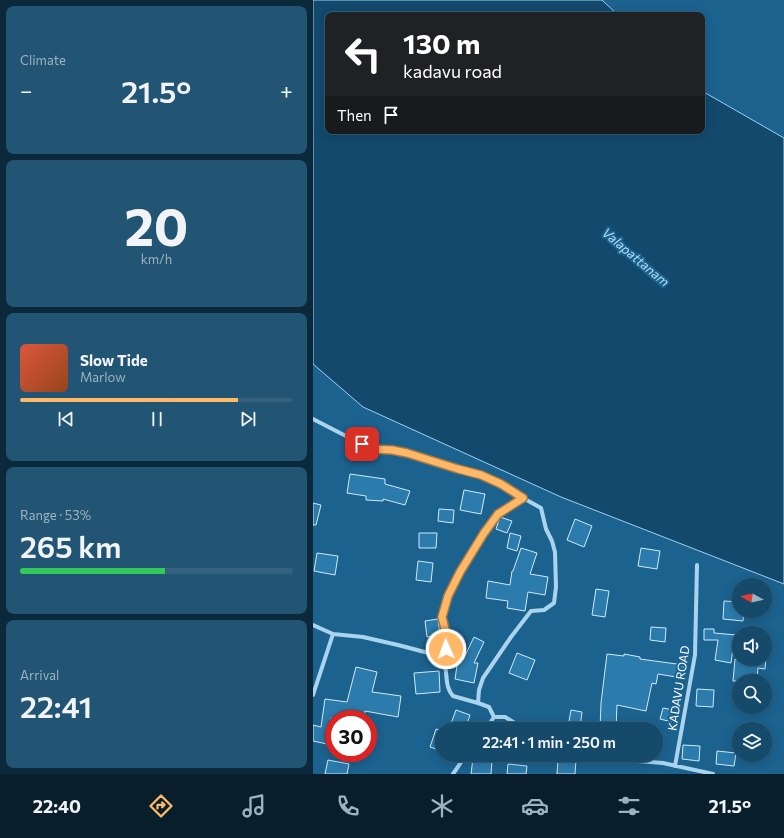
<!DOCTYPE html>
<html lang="en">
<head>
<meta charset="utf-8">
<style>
	:root { --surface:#154a6b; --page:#225473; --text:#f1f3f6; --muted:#9db3c1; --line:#34627e; --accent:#feb867 }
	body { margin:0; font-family:Commissioner,sans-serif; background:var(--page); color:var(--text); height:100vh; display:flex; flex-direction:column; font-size:15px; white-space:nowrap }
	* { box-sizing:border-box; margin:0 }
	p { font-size:13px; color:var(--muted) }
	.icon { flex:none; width:22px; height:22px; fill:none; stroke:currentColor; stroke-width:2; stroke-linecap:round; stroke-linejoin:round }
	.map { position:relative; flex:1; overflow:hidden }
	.panel { display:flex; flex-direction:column; gap:6px; padding:6px; background:#0c293b; width:313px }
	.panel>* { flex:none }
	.banner { position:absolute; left:12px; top:12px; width:380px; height:122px; border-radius:8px; box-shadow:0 2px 10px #0003,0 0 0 1px var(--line); background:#202124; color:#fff; overflow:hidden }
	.needle { width:26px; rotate:278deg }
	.controls { position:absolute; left:419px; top:578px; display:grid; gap:8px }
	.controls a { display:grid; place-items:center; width:40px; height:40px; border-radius:50%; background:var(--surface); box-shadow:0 2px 10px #0003,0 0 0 1px var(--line); font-size:20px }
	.speed { position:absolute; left:12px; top:710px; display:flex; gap:8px; font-size:20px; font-weight:700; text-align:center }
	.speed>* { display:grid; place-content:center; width:52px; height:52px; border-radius:50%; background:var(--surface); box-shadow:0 2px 10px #0003,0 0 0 1px var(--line); line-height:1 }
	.speed .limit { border:6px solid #d22; background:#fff; color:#111 }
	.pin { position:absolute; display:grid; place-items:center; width:34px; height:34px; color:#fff; margin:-17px; border-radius:8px; box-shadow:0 2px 6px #0006 }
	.me { position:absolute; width:44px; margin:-22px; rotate:358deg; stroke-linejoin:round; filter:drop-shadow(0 0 3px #0008) }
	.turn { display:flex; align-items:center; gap:14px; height:84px; padding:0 12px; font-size:18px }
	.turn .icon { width:52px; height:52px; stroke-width:2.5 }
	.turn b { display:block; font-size:28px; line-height:34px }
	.then { display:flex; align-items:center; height:38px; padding:0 12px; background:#0003; gap:8px; font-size:15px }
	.big { font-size:30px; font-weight:600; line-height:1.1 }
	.panel .card { flex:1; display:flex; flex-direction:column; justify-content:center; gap:6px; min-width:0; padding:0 14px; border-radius:8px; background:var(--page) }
	.panel .dial { align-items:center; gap:0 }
	.dial b { font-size:52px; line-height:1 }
	.song { display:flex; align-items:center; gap:12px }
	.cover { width:48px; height:48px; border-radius:6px; background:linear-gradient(135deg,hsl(10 70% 55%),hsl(20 70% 35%)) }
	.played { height:4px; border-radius:2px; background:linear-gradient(90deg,var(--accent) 80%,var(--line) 80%) }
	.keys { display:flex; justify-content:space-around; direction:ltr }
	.heat { display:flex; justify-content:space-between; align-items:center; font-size:22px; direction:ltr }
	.charge { height:6px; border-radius:3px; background:linear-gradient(90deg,#34c759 53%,var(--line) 0) }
	.trip { position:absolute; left:122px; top:722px; width:228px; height:40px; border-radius:20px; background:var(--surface); box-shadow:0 2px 10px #0003,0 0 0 1px var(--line); font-weight:600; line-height:40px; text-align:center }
	.tabs { display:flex; height:64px; justify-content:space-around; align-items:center; background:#081e2b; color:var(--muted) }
	.tabs .icon { width:28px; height:28px }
	.tabs .selected { color:var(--accent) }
	.tabs b { font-size:18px; color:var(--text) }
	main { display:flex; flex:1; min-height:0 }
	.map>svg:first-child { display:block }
	.water { fill:#13496d; stroke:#9dd1ef }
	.building { fill:#2b7bac; stroke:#d0eafa }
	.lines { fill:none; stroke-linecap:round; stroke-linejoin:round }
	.street { stroke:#aad4ee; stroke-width:4 }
	.route-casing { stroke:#a57843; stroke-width:10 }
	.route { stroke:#feb867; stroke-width:7 }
	.labels { text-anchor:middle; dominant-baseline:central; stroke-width:4; stroke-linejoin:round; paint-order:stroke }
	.street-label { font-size:12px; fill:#fff; stroke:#1c628f }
	.water-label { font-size:13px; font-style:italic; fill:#b6ddf5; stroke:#1c628f }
</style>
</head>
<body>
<main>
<section class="panel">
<div class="card"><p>Climate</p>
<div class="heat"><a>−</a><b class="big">21.5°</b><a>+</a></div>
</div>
<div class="card dial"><b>20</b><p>km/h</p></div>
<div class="card">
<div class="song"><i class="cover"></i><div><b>Slow Tide</b><p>Marlow</p></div></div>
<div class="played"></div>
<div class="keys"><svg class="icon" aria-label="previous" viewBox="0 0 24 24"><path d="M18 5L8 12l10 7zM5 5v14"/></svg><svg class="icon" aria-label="pause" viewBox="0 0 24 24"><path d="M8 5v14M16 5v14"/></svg><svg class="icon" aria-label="next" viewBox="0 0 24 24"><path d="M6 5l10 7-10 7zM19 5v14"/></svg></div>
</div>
<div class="card"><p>Range · 53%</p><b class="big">265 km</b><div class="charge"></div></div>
<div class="card"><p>Arrival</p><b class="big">22:41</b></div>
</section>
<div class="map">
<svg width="471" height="774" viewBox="0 0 471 774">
	<rect width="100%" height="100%" fill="#1c628f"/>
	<path class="water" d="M 0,0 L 289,0 L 305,15 L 15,15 L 15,131 L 389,131 L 389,91 L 471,138 L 471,584 L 248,497 L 50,407 L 0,364 Z"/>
	<path class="building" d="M 37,474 L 72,479 L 72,484 L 97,491 L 92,505 L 70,499 L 70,501 L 53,500 L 53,496 L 34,493 Z
		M 151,490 L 172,494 L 168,514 L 147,510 Z
		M 0,503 L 8,505 L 3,525 L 0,525 Z
		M 126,509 L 141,510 L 140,523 L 125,521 Z
		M 187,517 L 199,521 L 194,533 L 183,529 Z
		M 262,519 L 279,526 L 271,547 L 254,540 Z
		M 106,533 L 124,533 L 123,548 L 106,548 Z
		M 197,533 L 208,536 L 204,551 L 194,548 Z
		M 208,548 L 224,553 L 217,574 L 235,577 L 232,595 L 215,592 L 212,611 L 194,608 L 195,601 L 173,598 L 175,581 L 197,585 L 199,571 L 200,571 Z
		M 328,548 L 347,551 L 344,569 L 325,566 Z
		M 4,553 L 25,556 L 22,575 L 1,571 Z
		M 105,561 L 120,563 L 118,582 L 103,580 Z
		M 283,589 L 296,591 L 292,617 L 279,615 Z
		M 411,601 L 426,602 L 426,611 L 431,611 L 430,621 L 410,619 Z
		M 125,619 L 127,635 L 114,637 L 112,621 Z
		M 338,627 L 353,628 L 352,642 L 337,640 Z
		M 391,629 L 401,629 L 401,633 L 424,635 L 424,641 L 421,641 L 418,663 L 402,660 L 405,640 L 391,640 Z
		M 161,637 L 171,642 L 161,663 L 165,663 L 161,683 L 142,679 L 145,659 L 150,660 Z
		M 204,653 L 222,660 L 214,680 L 196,673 Z
		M 294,654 L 311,656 L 311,654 L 327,657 L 327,659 L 371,665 L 369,678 L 345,674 L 343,684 L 339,683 L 333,711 L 304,705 L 303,729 L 287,729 L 288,703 Z
		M 422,659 L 453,659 L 452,669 L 445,668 L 444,681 L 420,681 Z
		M 43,667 L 64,672 L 59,692 L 88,696 L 85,717 L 52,711 L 51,719 L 18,718 L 14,744 L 0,741 L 0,725 L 8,727 L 12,699 L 34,702 Z
		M 126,671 L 127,692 L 103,694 L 101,673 Z
		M 384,689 L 401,690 L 400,707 L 383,706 Z
		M 350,708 L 361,710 L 359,722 L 347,719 Z
		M 143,710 L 157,715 L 152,729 L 136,729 Z
		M 258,710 L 269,712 L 267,728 L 255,727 Z
		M 123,729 L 129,731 L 129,751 L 117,747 Z
		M 370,745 L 387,746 L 386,761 L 369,759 Z
		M 404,751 L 423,753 L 421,766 L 403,764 Z
		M 160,758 L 179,761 L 178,774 L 158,774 Z
		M 245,759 L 263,760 L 262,774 L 244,774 Z
		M 15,760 L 36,764 L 34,774 L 12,774 Z
		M 195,764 L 214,766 L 213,774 L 194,774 Z"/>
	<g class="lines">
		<path class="street" d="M 0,419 L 58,449 L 79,450 L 94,453 L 145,469 L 168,475 L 188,484 L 210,498 L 185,514 L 171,533 L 147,572 L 135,596 L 129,617 L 134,637 L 131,661
			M 0,625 L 20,634 L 50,637 L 85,645 L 127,656 C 135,666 132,676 135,687 C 136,690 138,694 140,696 L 165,703
			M 0,695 L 20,634
			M 181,717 L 176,707 L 165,703 L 166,690 L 170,678 L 198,637 L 218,611 L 231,610 L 241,603 L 243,587 L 242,552 L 239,541 L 233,529 L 228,508 L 210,498
			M 173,729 L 181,717 L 192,717 L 212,729
			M 267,755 L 287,758 L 350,763 L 400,774
			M 362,766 L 382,655 L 384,565
			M 140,774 L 153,755"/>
	</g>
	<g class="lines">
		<defs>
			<path id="route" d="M 49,444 L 58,449 L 79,450 L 94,453 L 145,469 L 168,475 L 188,484 L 210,498 L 185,514 L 171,533 L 147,572 L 135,596 L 129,617 L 134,637 L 133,649"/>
		</defs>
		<use href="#route" class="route-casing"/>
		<use href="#route" class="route"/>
	</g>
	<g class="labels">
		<g class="street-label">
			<text transform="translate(365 688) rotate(-81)">KADAVU ROAD</text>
		</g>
		<g class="water-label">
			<text transform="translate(323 257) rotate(40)">Valapattanam</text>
		</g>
	</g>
</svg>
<div class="controls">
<a><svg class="needle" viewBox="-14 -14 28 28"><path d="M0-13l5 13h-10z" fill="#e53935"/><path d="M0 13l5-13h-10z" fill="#9db3c1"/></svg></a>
<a><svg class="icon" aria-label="sound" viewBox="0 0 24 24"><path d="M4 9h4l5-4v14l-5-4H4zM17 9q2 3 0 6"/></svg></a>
<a><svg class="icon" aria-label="search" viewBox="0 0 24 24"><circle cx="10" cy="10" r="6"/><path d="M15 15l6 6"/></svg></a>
<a><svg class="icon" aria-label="layers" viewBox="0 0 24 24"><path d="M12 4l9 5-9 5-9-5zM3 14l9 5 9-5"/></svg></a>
</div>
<div class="speed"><div class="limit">30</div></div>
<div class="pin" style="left:49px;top:444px;background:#d93025"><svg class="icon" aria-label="arrive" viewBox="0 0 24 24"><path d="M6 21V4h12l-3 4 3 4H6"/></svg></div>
<svg class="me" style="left:133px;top:649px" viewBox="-20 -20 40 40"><circle r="17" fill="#feb867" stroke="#fff" stroke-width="3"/><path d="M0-11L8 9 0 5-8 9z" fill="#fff"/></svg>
<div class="trip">22:41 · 1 min · 250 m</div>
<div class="banner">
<div class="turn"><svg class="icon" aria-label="left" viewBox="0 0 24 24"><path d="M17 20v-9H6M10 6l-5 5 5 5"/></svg><div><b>130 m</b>kadavu road</div></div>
<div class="then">Then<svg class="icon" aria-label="arrive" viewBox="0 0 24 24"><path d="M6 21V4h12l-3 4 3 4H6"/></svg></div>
</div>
</div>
</main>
<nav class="tabs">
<b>22:40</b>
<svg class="icon selected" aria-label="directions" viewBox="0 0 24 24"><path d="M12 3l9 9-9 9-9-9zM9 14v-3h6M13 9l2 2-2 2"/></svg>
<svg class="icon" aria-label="music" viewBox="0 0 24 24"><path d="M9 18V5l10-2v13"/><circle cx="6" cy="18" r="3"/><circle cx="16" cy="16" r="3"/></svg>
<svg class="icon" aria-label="phone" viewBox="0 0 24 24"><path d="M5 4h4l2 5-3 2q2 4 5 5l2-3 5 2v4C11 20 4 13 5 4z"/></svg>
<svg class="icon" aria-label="climate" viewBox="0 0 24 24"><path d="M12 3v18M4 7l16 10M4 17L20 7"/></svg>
<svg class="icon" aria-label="car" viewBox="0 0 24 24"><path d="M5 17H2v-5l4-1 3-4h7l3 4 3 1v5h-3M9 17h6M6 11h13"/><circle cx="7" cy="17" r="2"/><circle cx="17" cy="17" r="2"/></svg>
<svg class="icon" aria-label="filters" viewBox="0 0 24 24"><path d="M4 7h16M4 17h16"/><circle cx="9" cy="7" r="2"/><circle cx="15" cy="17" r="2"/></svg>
<b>21.5°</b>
</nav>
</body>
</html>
